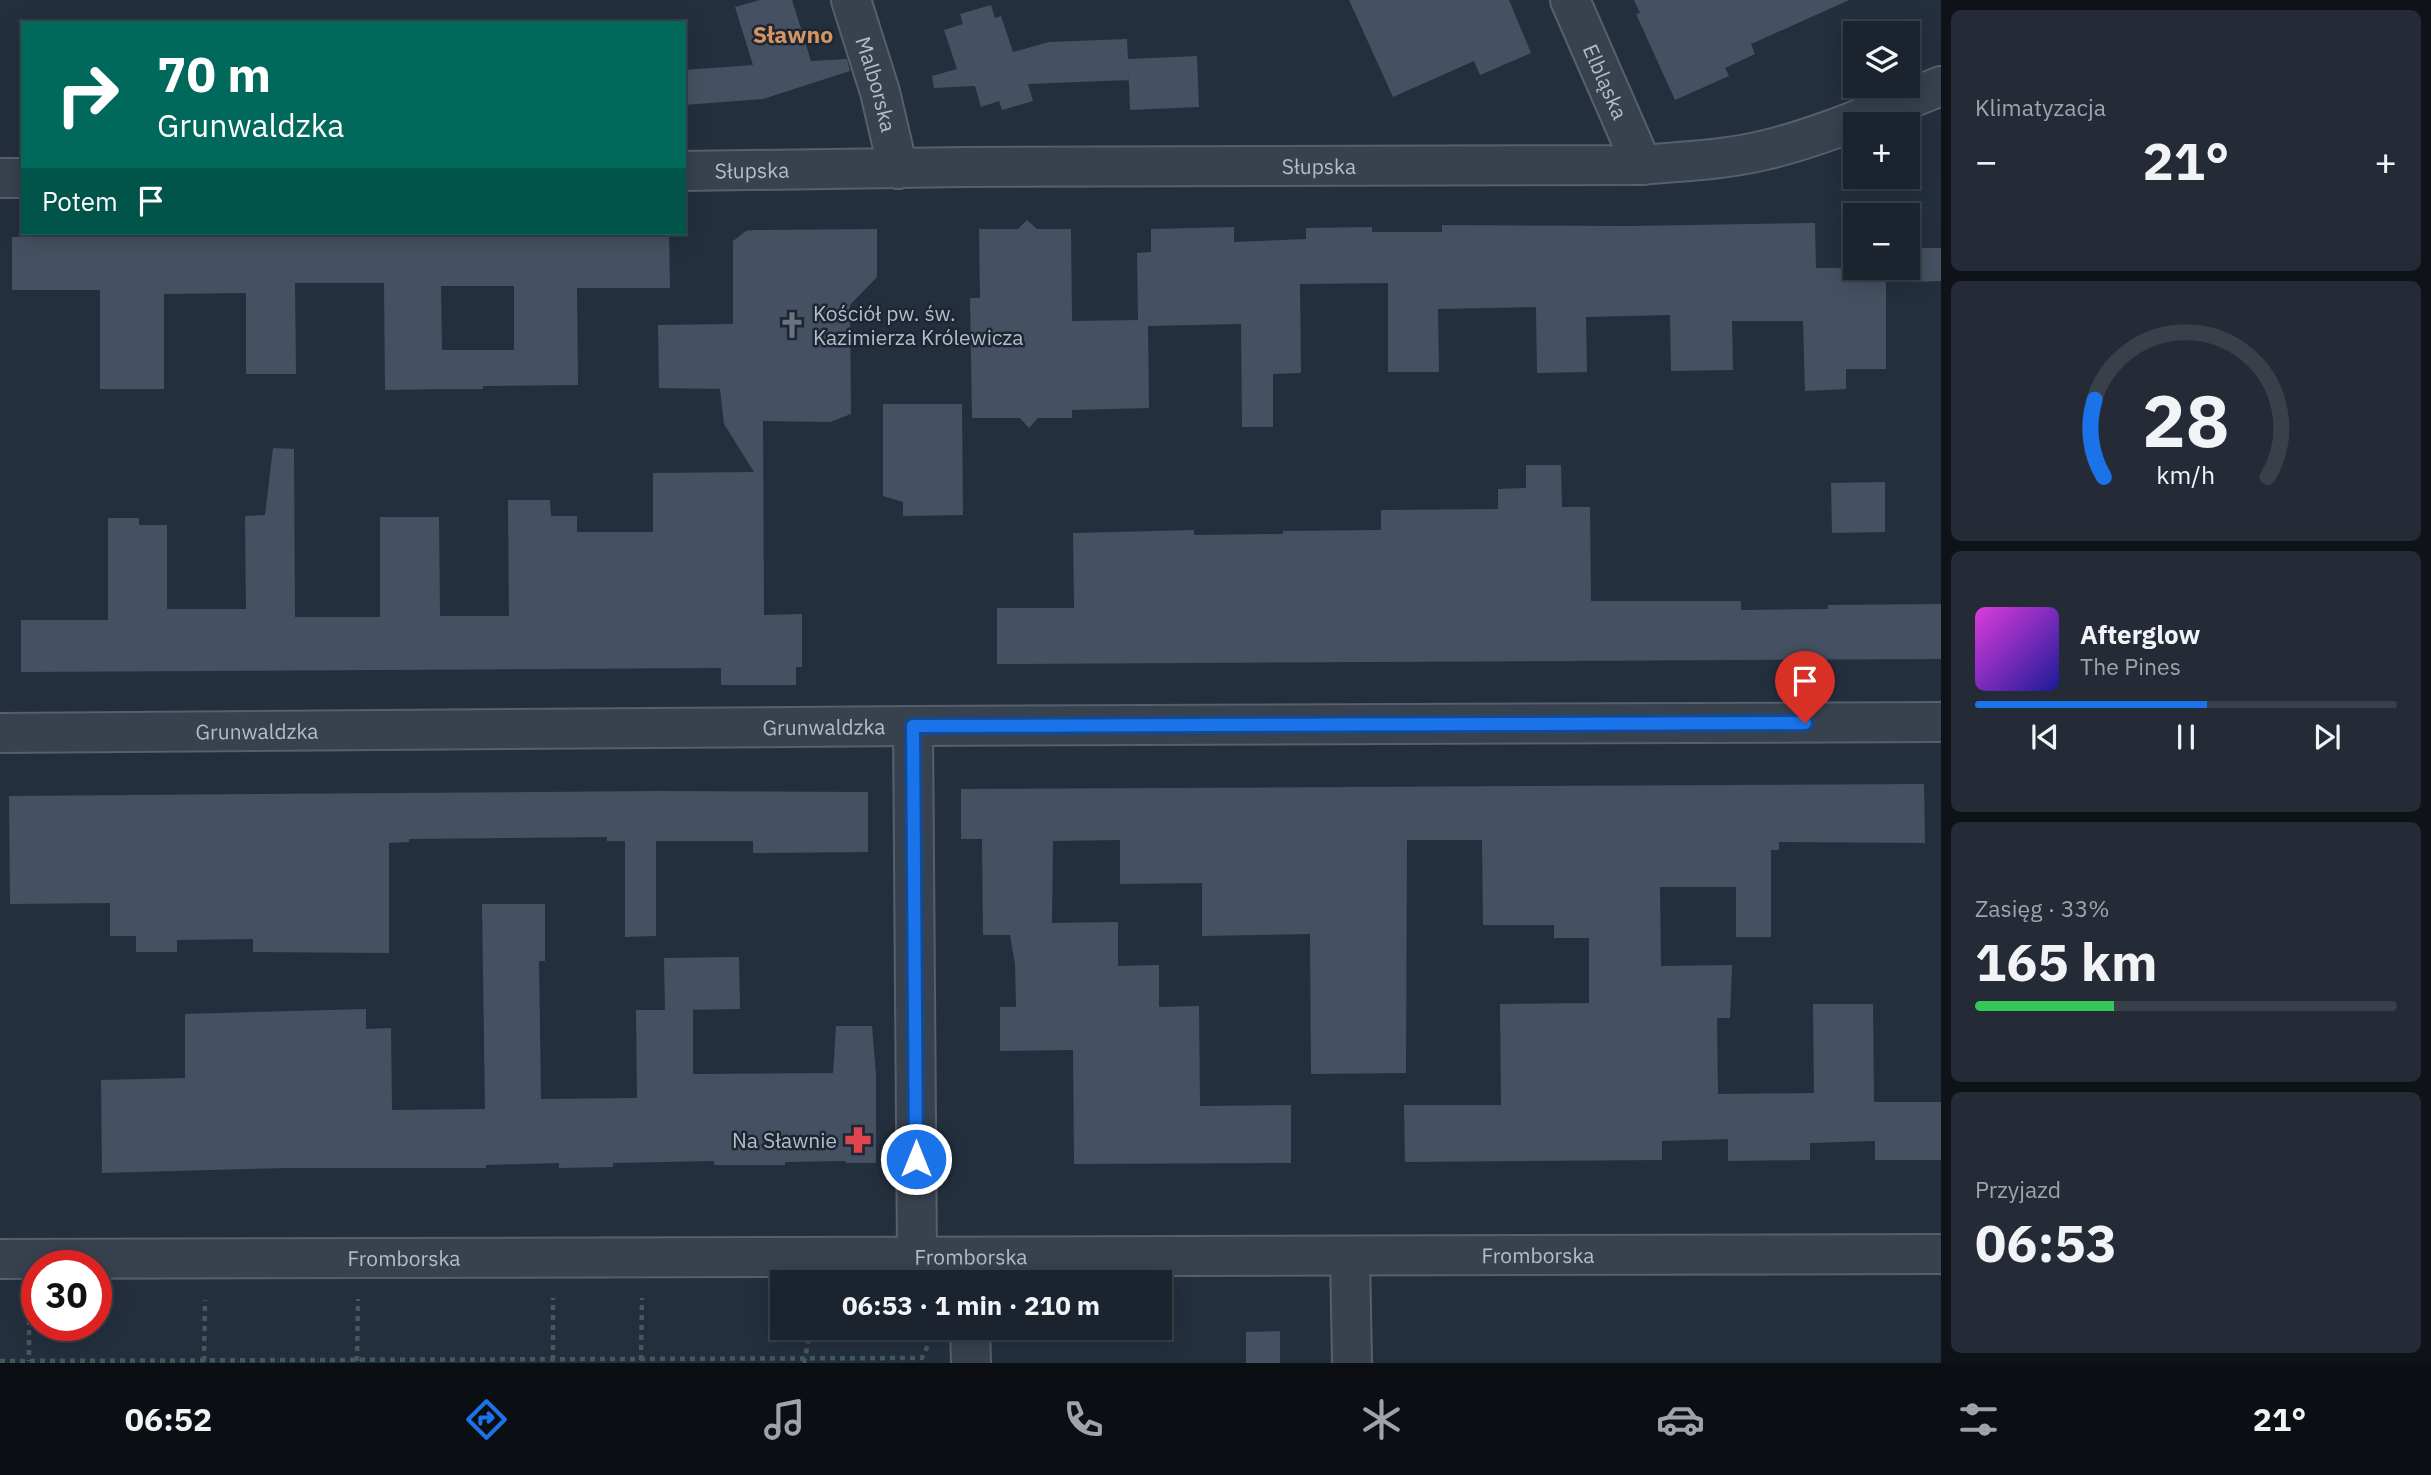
<!DOCTYPE html>
<html lang="pl">
<head>
<meta charset="utf-8">
<style>
	:root { --surface:#1b232e; --page:#242b36; --text:#f1f3f6; --muted:#a0a4aa; --line:#39404a; --accent:#1a73e8 }
	body { margin:0; font-family:"IBM Plex Sans",sans-serif; background:var(--page); color:var(--text); height:100vh; display:flex; flex-direction:column; font-size:26px; white-space:nowrap }
	* { box-sizing:border-box; margin:0 }
	p { font-size:23px; color:var(--muted) }
	.icon { flex:none; width:38px; height:38px; fill:none; stroke:currentColor; stroke-width:2; stroke-linecap:round; stroke-linejoin:round }
	.map { position:relative; flex:1; overflow:hidden }
	.drawer { display:flex; flex-direction:column; gap:10px; padding:10px; background:#0f1319; width:490px }
	.drawer>* { flex:none }
	.top-card { position:absolute; left:21px; top:21px; width:665px; height:214px; border-radius:0px; box-shadow:0 4px 18px #0003,0 0 0 2px var(--line); background:#00695c; color:#fff; overflow:hidden }
	.controls { position:absolute; left:1843px; top:21px; display:grid; gap:14px }
	.controls a { display:grid; place-items:center; width:77px; height:77px; border-radius:0px; background:var(--surface); box-shadow:0 4px 18px #0003,0 0 0 2px var(--line); font-size:35px }
	.speed { position:absolute; left:21px; top:1250px; display:flex; gap:14px; font-size:35px; font-weight:700; text-align:center }
	.speed>* { display:grid; place-content:center; width:91px; height:91px; border-radius:50%; background:var(--surface); box-shadow:0 4px 18px #0003,0 0 0 2px var(--line); line-height:1 }
	.speed .limit { border:10px solid #d22; background:#fff; color:#111 }
	.pin { position:absolute; display:grid; place-items:center; width:60px; height:60px; color:#fff; margin:-72px -30px; border-radius:50% 50% 50% 0; rotate:-45deg; box-shadow:0 0 7px #0007 }
	.pin .icon { rotate:45deg }
	.me { position:absolute; width:77px; margin:-38px; rotate:0deg; stroke-linejoin:round; filter:drop-shadow(0 0 5px #0008) }
	.turn { display:flex; align-items:center; gap:24px; height:147px; padding:0 21px; font-size:32px }
	.turn .icon { width:91px; height:91px; stroke-width:2.5 }
	.turn b { display:block; font-size:49px; line-height:60px }
	.then { display:flex; align-items:center; height:66px; padding:0 21px; background:#0003; gap:14px; font-size:26px }
	.big { font-size:52px; font-weight:700; line-height:1.1 }
	.drawer .tile { flex:1; display:flex; flex-direction:column; justify-content:center; gap:10px; min-width:0; padding:0 24px; border-radius:10px; background:var(--page) }
	.drawer .dial { align-items:center; gap:0 }
	.dial svg { height:182px; overflow:visible; fill:none; stroke:var(--line); stroke-width:7; stroke-linecap:round; text-anchor:middle }
	.dial text { fill:var(--text); stroke:none }
	.song { display:flex; align-items:center; gap:21px }
	.cover { width:84px; height:84px; border-radius:10px; background:linear-gradient(135deg,hsl(300 70% 55%),hsl(240 70% 35%)) }
	.played { height:7px; border-radius:4px; background:linear-gradient(90deg,var(--accent) 55%,var(--line) 55%) }
	.keys { display:flex; justify-content:space-around; direction:ltr }
	.heat { display:flex; justify-content:space-between; align-items:center; font-size:38px; direction:ltr }
	.charge { height:10px; border-radius:5px; background:linear-gradient(90deg,#34c759 33%,var(--line) 0) }
	.trip { position:absolute; left:770px; top:1270px; width:402px; height:70px; border-radius:0px; background:var(--surface); box-shadow:0 4px 18px #0003,0 0 0 2px var(--line); font-weight:700; line-height:70px; text-align:center }
	.menu { display:flex; height:112px; justify-content:space-around; align-items:center; background:#0b0e12; color:var(--muted) }
	.menu .icon { width:49px; height:49px }
	.menu .selected { color:var(--accent) }
	.menu b { font-size:32px; color:var(--text) }
	main { display:flex; flex:1; min-height:0 }
	.map>svg:first-child { display:block }
	.building { fill:#455162; fill-rule:evenodd }
	.lines { fill:none; stroke-linecap:round; stroke-linejoin:round }
	.minor-casing { stroke:#565f6c; stroke-width:42 }
	.path { stroke:#44595c; stroke-width:4.5; stroke-dasharray:5 5; stroke-linecap:butt }
	.minor { stroke:#38414e; stroke-width:38 }
	.route-casing { stroke:#114b97; stroke-width:18 }
	.route { stroke:#1a73e8; stroke-width:12 }
	.labels { text-anchor:middle; dominant-baseline:central; stroke-width:5; stroke-linejoin:round; paint-order:stroke }
	.street-label { font-size:21px; fill:#b4bcc9; stroke:#1d2633 }
	.poi-label { font-size:21px; fill:#b4bcc9; stroke:#1d2633; text-anchor:start }
	.neighbourhood-label { font-size:23px; font-weight:bold; fill:#d59563; stroke:#1d2633 }
</style>
</head>
<body>
<main>
<div class="map">
<svg width="1941" height="1363" viewBox="0 0 1941 1363">
	<rect width="100%" height="100%" fill="#242f3e"/>
	<path class="building" d="M 760,0 L 792,0 L 811,61 L 847,59 L 850,71 L 763,99 L 684,105 L 684,70 L 753,65 L 735,7 Z
		M 1349,0 L 1509,0 L 1531,53 L 1480,75 L 1474,61 L 1393,97 Z
		M 1634,0 L 1849,0 L 1751,44 L 1755,54 L 1725,68 L 1729,76 L 1675,100 L 1636,14 L 1640,13 Z
		M 991,5 L 995,18 L 1001,16 L 1013,52 L 1049,42 L 1127,39 L 1129,80 L 1028,84 L 1033,101 L 1002,110 L 999,101 L 981,107 L 975,86 L 934,88 L 932,76 L 957,69 L 944,30 L 963,24 L 960,14 Z
		M 1197,56 L 1199,107 L 1130,110 L 1128,59 Z
		M 1027,220 L 1037,229 L 1071,229 L 1072,321 L 1138,320 L 1137,253 L 1151,252 L 1151,229 L 1234,227 L 1234,242 L 1306,239 L 1306,228 L 1372,227 L 1372,232 L 1442,232 L 1442,225 L 1630,226 L 1815,223 L 1816,268 L 1886,268 L 1886,369 L 1846,369 L 1846,389 L 1805,391 L 1803,321 L 1732,321 L 1733,370 L 1671,371 L 1670,315 L 1586,317 L 1587,372 L 1537,373 L 1536,307 L 1438,309 L 1439,372 L 1388,372 L 1388,283 L 1300,284 L 1301,373 L 1273,374 L 1273,427 L 1242,427 L 1241,324 L 1148,326 L 1149,408 L 1072,410 L 1072,418 L 1038,418 L 1029,428 L 1020,418 L 972,418 L 970,298 L 980,298 L 979,229 L 1018,229 Z
		M 877,229 L 877,277 L 850,305 L 851,414 L 830,422 L 763,421 L 764,615 L 802,614 L 802,667 L 796,667 L 796,685 L 721,685 L 721,668 L 21,672 L 21,620 L 108,620 L 108,518 L 139,518 L 139,525 L 167,525 L 167,609 L 246,609 L 245,516 L 265,515 L 273,448 L 294,449 L 295,617 L 380,617 L 380,517 L 439,517 L 440,616 L 509,616 L 508,500 L 550,500 L 551,516 L 577,516 L 577,532 L 653,532 L 653,473 L 754,472 L 724,424 L 720,389 L 659,388 L 658,325 L 733,324 L 733,241 L 746,231 L 752,230 Z
		M 286,233 L 669,233 L 670,288 L 577,288 L 578,385 L 483,386 L 483,389 L 442,389 L 385,390 L 384,283 L 295,283 L 296,374 L 246,374 L 246,293 L 164,294 L 164,389 L 100,389 L 100,290 L 12,290 L 12,237 ZM 441,286 L 514,286 L 514,350 L 442,350 Z
		M 1908,248 L 1941,248 L 1941,281 L 1908,282 Z
		M 883,404 L 962,404 L 963,515 L 903,516 L 903,502 L 883,496 Z
		M 1526,465 L 1561,465 L 1562,507 L 1590,507 L 1591,601 L 1741,601 L 1741,610 L 1828,609 L 1828,605 L 1941,604 L 1941,659 L 997,664 L 997,608 L 1074,608 L 1073,533 L 1194,530 L 1194,535 L 1283,534 L 1283,531 L 1381,530 L 1381,510 L 1498,509 L 1498,489 L 1526,488 Z
		M 1885,482 L 1885,532 L 1832,533 L 1831,483 Z
		M 1924,784 L 1925,843 L 1779,842 L 1779,850 L 1771,850 L 1771,937 L 1736,937 L 1736,887 L 1660,887 L 1661,966 L 1732,965 L 1730,1018 L 1717,1018 L 1718,1094 L 1814,1093 L 1813,1004 L 1873,1004 L 1874,1102 L 1941,1102 L 1941,1160 L 1875,1160 L 1875,1141 L 1810,1143 L 1810,1160 L 1728,1161 L 1728,1139 L 1662,1141 L 1662,1160 L 1405,1162 L 1404,1105 L 1501,1105 L 1500,1004 L 1589,1003 L 1589,938 L 1554,938 L 1554,925 L 1483,925 L 1482,840 L 1407,840 L 1406,1073 L 1311,1074 L 1310,934 L 1202,936 L 1202,883 L 1120,884 L 1120,840 L 1053,841 L 1052,923 L 1118,922 L 1118,966 L 1159,965 L 1159,1007 L 1199,1006 L 1200,1106 L 1291,1105 L 1291,1163 L 1074,1164 L 1073,1050 L 1000,1051 L 1000,1007 L 1016,1007 L 1015,964 L 1010,935 L 983,935 L 982,839 L 961,839 L 961,789 Z
		M 658,791 L 868,792 L 868,852 L 753,853 L 753,841 L 656,841 L 656,936 L 625,937 L 625,841 L 607,841 L 607,837 L 409,839 L 409,842 L 389,843 L 389,953 L 253,952 L 253,939 L 177,940 L 177,952 L 136,952 L 136,936 L 110,936 L 110,903 L 10,904 L 9,796 Z
		M 482,904 L 545,904 L 545,961 L 539,961 L 541,1099 L 637,1098 L 636,1010 L 665,1010 L 664,958 L 739,957 L 740,1009 L 680,1010 L 693,1010 L 693,1074 L 833,1073 L 836,1026 L 872,1026 L 876,1074 L 876,1163 L 846,1163 L 845,1161 L 785,1162 L 785,1165 L 714,1165 L 714,1161 L 613,1163 L 613,1167 L 559,1168 L 559,1163 L 486,1165 L 486,1168 L 286,1168 L 102,1173 L 101,1080 L 185,1078 L 185,1014 L 366,1009 L 366,1029 L 391,1028 L 392,1110 L 485,1109 Z
		M 1280,1331 L 1280,1363 L 1246,1363 L 1246,1332 Z"/>
	<g class="lines">
		<defs>
			<g id="minor">
				<path id="s1" d="M 851,0 L 880,92 L 898,169"/>
				<path id="s2" d="M 1570,0 L 1642,165"/>
				<path id="s3" d="M 684,171 L 964,167 L 1642,165 C 1683,161 1725,160 1765,150 C 1825,136 1883,109 1941,86"/>
				<path d="M 0,178 L 23,178"/>
				<path d="M 913,726 L 917,1256"/>
				<path id="s4" d="M 0,733 L 913,726 L 1941,722"/>
				<path d="M 1350,1256 L 1352,1363"/>
				<path id="s5" d="M 0,1259 L 1941,1254"/>
				<path d="M 970,1328 L 971,1363"/>
			</g>
		</defs>
		<use href="#minor" class="minor-casing"/>
		<path class="path" d="M 29,1300 L 29,1361
			M 553,1360 L 553,1298
			M 641,1360 L 642,1298
			M 0,1361 L 922,1358 L 928,1345
			M 204,1361 L 205,1300
			M 357,1361 L 358,1299
			M 804,1363 L 811,1328"/>
		<use href="#minor" class="minor"/>
	</g>
	<g class="lines">
		<defs>
			<path id="route" d="M 916,1159 L 913,726 L 1805,723"/>
		</defs>
		<use href="#route" class="route-casing"/>
		<use href="#route" class="route"/>
	</g>
	<defs>
		<symbol id="church-bare" viewBox="-9 -9 18 18"><path d="M-1.2-6h2.4v3.5h3.3v2.4h-3.3V6h-2.4V-.1h-3.3v-2.4h3.3Z" fill="#6b7280" stroke="#1d2633" stroke-width="2.5" paint-order="stroke"/></symbol>
		<symbol id="pharmacy-bare" viewBox="-9 -9 18 18"><path d="M-2-6h4v4h4v4h-4v4h-4v-4h-4v-4h4Z" fill="#e0444e" stroke="#1d2633" stroke-width="2.5" paint-order="stroke"/></symbol>
	</defs>
	<g fill-rule="evenodd">
		<use href="#church-bare" x="773" y="306" width="38" height="38"/>
		<use href="#pharmacy-bare" x="839" y="1121" width="38" height="38"/>
	</g>
	<g class="labels">
		<g class="street-label">
			<text stroke="none"><textPath href="#s2" startOffset="89">Elbląska</textPath></text>
			<text stroke="none"><textPath href="#s1" startOffset="88">Malborska</textPath></text>
			<text stroke="none"><textPath href="#s3" startOffset="635">Słupska</textPath></text>
			<text stroke="none"><textPath href="#s3" startOffset="68">Słupska</textPath></text>
			<text stroke="none"><textPath href="#s4" startOffset="824">Grunwaldzka</textPath></text>
			<text stroke="none"><textPath href="#s4" startOffset="257">Grunwaldzka</textPath></text>
			<text stroke="none"><textPath href="#s5" startOffset="1538">Fromborska</textPath></text>
			<text stroke="none"><textPath href="#s5" startOffset="971">Fromborska</textPath></text>
			<text stroke="none"><textPath href="#s5" startOffset="404">Fromborska</textPath></text>
		</g>
		<g class="poi-label">
			<text x="813" y="313">Kościół pw. św.<tspan x="813" dy="24">Kazimierza Królewicza</tspan></text>
			<text x="837" y="1140" text-anchor="end">Na Sławnie</text>
		</g>
		<g class="neighbourhood-label">
			<text x="793" y="34">Sławno</text>
		</g>
	</g>
</svg>
<div class="controls">
<a><svg class="icon" aria-label="layers" viewBox="0 0 24 24"><path d="M12 4l9 5-9 5-9-5zM3 14l9 5 9-5"/></svg></a>
<a>+</a>
<a>−</a>
</div>
<div class="speed"><div class="limit">30</div></div>
<div class="pin" style="left:1805px;top:723px;background:#d93025"><svg class="icon" aria-label="arrive" viewBox="0 0 24 24"><path d="M6 21V4h12l-3 4 3 4H6"/></svg></div>
<svg class="me" style="left:916px;top:1159px" viewBox="-20 -20 40 40"><circle r="17" fill="#1a73e8" stroke="#fff" stroke-width="3"/><path d="M0-11L8 9 0 5-8 9z" fill="#fff"/></svg>
<div class="trip">06:53 · 1 min · 210 m</div>
<div class="top-card">
<div class="turn"><svg class="icon" aria-label="right" viewBox="0 0 24 24"><path d="M7 20v-9h11M14 6l5 5-5 5"/></svg><div><b>70 m</b>Grunwaldzka</div></div>
<div class="then">Potem<svg class="icon" aria-label="arrive" viewBox="0 0 24 24"><path d="M6 21V4h12l-3 4 3 4H6"/></svg></div>
</div>
</div>
<section class="drawer">
<div class="tile"><p>Klimatyzacja</p>
<div class="heat"><a>−</a><b class="big">21°</b><a>+</a></div>
</div>
<div class="tile dial"><svg viewBox="0 0 100 80">
<path d="M14 69A42 42 0 1 1 86 69"/>
<path d="M14 69A42 42 0 0 1 10 35" stroke="#1a73e8"/>
<text x="50" y="56" font-size="32" font-weight="700">28</text>
<text x="50" y="72" font-size="11">km/h</text>
</svg></div>
<div class="tile">
<div class="song"><i class="cover"></i><div><b>Afterglow</b><p>The Pines</p></div></div>
<div class="played"></div>
<div class="keys"><svg class="icon" aria-label="previous" viewBox="0 0 24 24"><path d="M18 5L8 12l10 7zM5 5v14"/></svg><svg class="icon" aria-label="pause" viewBox="0 0 24 24"><path d="M8 5v14M16 5v14"/></svg><svg class="icon" aria-label="next" viewBox="0 0 24 24"><path d="M6 5l10 7-10 7zM19 5v14"/></svg></div>
</div>
<div class="tile"><p>Zasięg · 33%</p><b class="big">165 km</b><div class="charge"></div></div>
<div class="tile"><p>Przyjazd</p><b class="big">06:53</b></div>
</section>
</main>
<nav class="menu">
<b>06:52</b>
<svg class="icon selected" aria-label="directions" viewBox="0 0 24 24"><path d="M12 3l9 9-9 9-9-9zM9 14v-3h6M13 9l2 2-2 2"/></svg>
<svg class="icon" aria-label="music" viewBox="0 0 24 24"><path d="M9 18V5l10-2v13"/><circle cx="6" cy="18" r="3"/><circle cx="16" cy="16" r="3"/></svg>
<svg class="icon" aria-label="phone" viewBox="0 0 24 24"><path d="M5 4h4l2 5-3 2q2 4 5 5l2-3 5 2v4C11 20 4 13 5 4z"/></svg>
<svg class="icon" aria-label="climate" viewBox="0 0 24 24"><path d="M12 3v18M4 7l16 10M4 17L20 7"/></svg>
<svg class="icon" aria-label="car" viewBox="0 0 24 24"><path d="M5 17H2v-5l4-1 3-4h7l3 4 3 1v5h-3M9 17h6M6 11h13"/><circle cx="7" cy="17" r="2"/><circle cx="17" cy="17" r="2"/></svg>
<svg class="icon" aria-label="filters" viewBox="0 0 24 24"><path d="M4 7h16M4 17h16"/><circle cx="9" cy="7" r="2"/><circle cx="15" cy="17" r="2"/></svg>
<b>21°</b>
</nav>
</body>
</html>
